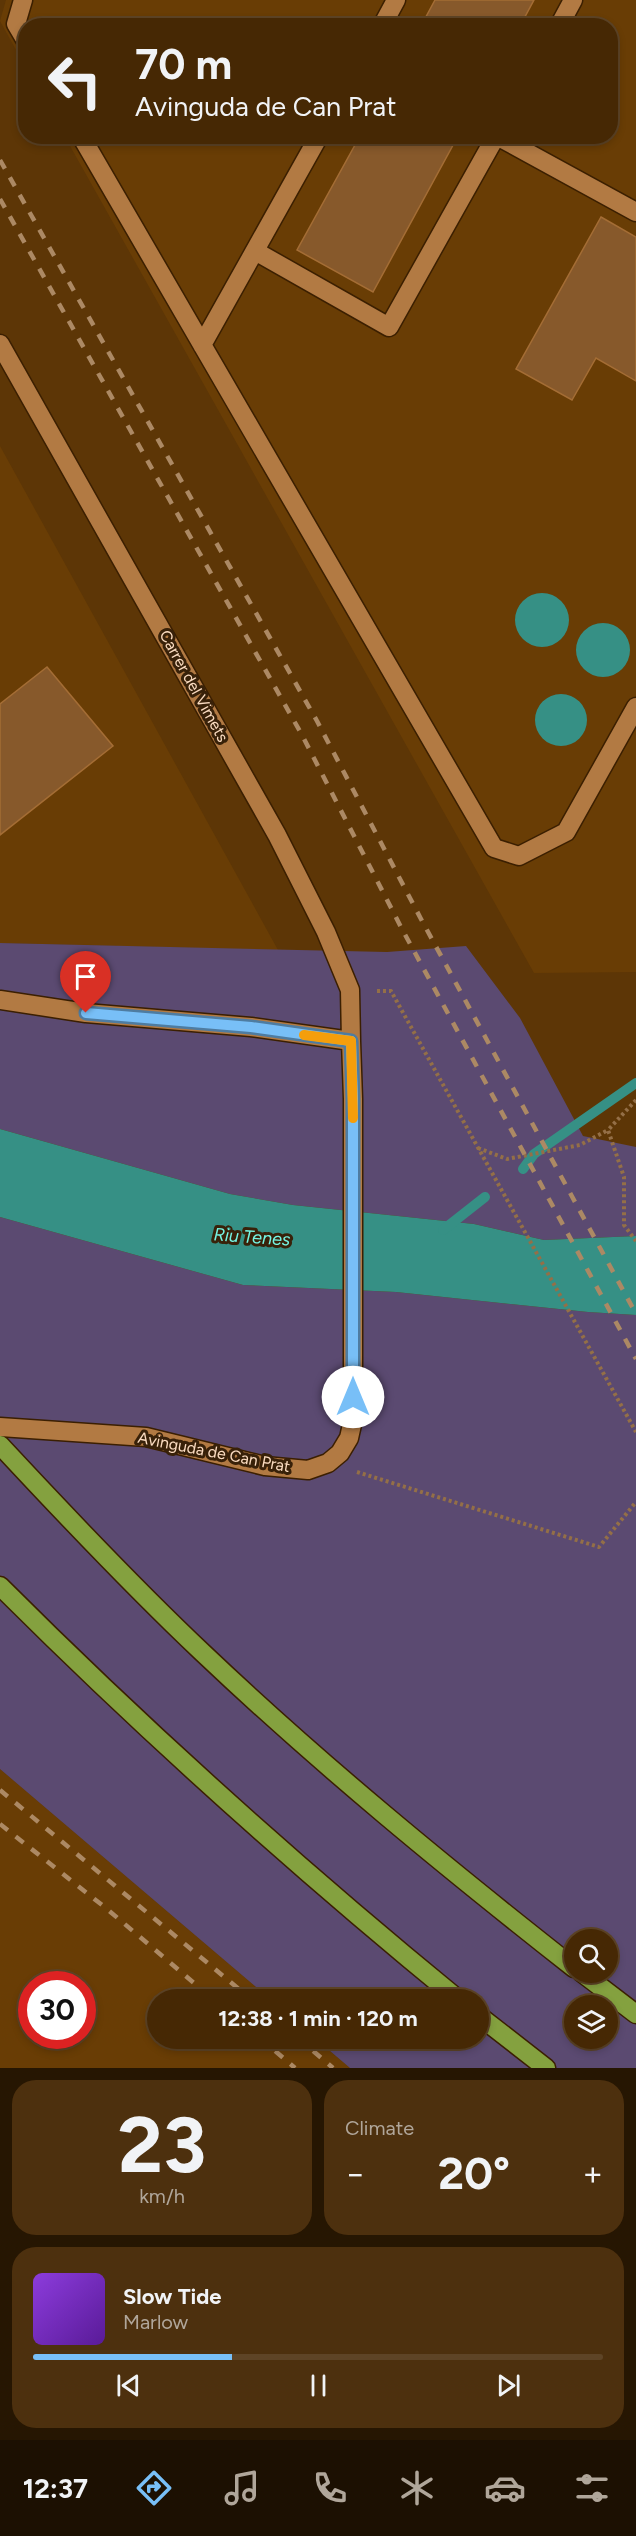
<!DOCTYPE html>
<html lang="en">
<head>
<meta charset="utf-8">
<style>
	:root { --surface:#462804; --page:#4d300e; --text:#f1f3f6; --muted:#b0a69a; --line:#5e4426; --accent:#78bff7 }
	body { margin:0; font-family:Figtree,sans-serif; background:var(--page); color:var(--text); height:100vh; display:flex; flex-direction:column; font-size:22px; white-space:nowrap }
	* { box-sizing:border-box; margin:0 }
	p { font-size:20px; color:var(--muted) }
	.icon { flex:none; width:33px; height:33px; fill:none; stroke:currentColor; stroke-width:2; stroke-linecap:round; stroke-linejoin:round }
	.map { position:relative; height:2068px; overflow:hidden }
	.drawer { display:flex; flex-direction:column; gap:12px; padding:12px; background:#261602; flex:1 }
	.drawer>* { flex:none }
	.top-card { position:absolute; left:18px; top:18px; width:600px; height:126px; border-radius:24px; box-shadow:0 3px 9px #0003,0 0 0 2px var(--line); background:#462804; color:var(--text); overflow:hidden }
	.fabs { position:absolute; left:564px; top:1929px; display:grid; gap:12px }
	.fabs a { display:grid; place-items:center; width:54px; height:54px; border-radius:50%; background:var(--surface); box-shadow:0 3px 9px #0003,0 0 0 2px var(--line); font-size:30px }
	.speed { position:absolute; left:18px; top:1971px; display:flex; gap:12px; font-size:30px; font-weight:700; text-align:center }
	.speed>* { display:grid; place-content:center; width:78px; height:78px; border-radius:50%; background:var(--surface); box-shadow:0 3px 9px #0003,0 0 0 2px var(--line); line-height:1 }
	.speed .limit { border:9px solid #d22; background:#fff; color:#111 }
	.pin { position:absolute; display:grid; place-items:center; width:51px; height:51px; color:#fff; margin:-62px -26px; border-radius:50% 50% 50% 0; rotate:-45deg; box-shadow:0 0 6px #0007 }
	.pin .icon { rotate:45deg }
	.me { position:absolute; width:66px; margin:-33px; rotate:0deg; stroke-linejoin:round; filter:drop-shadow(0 0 4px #0008) }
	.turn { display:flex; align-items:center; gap:21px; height:126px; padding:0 18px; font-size:27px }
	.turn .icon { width:78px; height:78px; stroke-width:2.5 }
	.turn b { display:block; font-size:42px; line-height:51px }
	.big { font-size:45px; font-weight:700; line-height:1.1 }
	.drawer .tile { flex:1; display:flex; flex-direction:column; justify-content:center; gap:9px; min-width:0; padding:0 21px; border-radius:24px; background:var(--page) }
	.drawer .dial { align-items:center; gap:0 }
	.dial b { font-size:78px; line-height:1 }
	.song { display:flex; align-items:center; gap:18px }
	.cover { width:72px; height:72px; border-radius:9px; background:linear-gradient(135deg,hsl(270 70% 55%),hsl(270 70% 35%)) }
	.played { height:6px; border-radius:3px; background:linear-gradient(90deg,var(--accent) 35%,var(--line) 35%) }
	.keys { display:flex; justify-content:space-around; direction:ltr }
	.heat { display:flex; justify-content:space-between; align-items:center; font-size:33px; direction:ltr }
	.drawer .tiles { flex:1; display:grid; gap:12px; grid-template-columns:1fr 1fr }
	.tile:last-child { grid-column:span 2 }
	.trip { position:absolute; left:147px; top:1989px; width:342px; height:60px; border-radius:30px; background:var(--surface); box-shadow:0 3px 9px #0003,0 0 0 2px var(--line); font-weight:700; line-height:60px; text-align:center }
	.tab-bar { display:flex; height:96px; justify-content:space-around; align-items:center; background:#1c1002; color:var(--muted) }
	.tab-bar .icon { width:42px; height:42px }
	.tab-bar .current { color:var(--accent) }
	.tab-bar b { font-size:27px; color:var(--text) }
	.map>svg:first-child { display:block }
	.built { fill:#693d05; fill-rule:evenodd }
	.green { fill:#5b4a71; fill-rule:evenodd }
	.water { fill:#369085 }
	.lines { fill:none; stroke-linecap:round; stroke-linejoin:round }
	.stream { stroke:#369085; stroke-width:10 }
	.building { fill:#87592b; stroke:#a46d35; stroke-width:1.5 }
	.minor-casing { stroke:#3b1f01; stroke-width:21 }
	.highway-casing { stroke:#3b1f01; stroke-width:21 }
	.path { stroke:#946f47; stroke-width:4; stroke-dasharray:3 3; stroke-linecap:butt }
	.minor { stroke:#b27a43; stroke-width:18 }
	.highway { stroke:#84a13f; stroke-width:18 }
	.rail { stroke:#ac8964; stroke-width:4.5; stroke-dasharray:10 10; stroke-linecap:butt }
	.route-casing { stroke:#4e7ca1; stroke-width:15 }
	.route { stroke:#78bff7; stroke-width:10 }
	.slow { stroke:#f59e0b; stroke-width:10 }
	.labels { text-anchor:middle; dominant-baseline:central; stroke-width:6; stroke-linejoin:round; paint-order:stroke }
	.street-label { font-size:16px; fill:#fbdcc1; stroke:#382109 }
	.water-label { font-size:18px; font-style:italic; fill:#75f5e4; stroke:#382109 }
</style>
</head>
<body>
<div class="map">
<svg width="636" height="2068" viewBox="0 0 636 2068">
	<rect width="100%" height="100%" fill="#5d3606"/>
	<path class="built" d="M 6,0 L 636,0 L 636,972 L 534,973 L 65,137 L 610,136 L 610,26 L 26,26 L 25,66 L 0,21 Z
		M 0,446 L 278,950 L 0,943 Z
		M 0,1769 L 270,1999 L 158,2000 L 158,2038 L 316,2039 L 350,2068 L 0,2068 ZM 32,1984 L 82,1984 L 82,2036 L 32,2036 Z"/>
	<path class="green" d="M 0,943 L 387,952 L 466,946 L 520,1018 L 583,1136 L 636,1147 L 636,1236 L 544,1240 L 474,1224 L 293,1205 L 230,1194 L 0,1129 Z
		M 0,1217 L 243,1285 L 396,1292 L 588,1312 L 636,1315 L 636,2068 L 350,2068 L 316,2039 L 478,2038 L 478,2000 L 270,1999 L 0,1769 ZM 574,1940 L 608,1940 L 608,1972 L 574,1972 ZM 574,2006 L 608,2006 L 608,2038 L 574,2038 Z"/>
	<path class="water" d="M515 620a27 27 0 1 1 54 0a27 27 0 1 1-54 0Z
		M576 650a27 27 0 1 1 54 0a27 27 0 1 1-54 0Z
		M535 720a26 26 0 1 1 52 0a26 26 0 1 1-52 0Z
		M 0,1129 L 230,1194 L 293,1205 L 474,1224 L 544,1240 L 636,1236 L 636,1315 L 588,1312 L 396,1292 L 243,1285 L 0,1217 Z"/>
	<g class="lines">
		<path class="stream" d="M 523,1169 L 534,1154 L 636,1083
			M 443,1230 L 485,1197"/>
	</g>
	<path class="building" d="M 435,0 L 534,0 L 520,26 L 421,26 Z
		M 360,136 L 458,136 L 373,292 L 297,250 Z
		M 601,217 L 636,237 L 636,381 L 596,358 L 572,400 L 516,369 Z
		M 47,667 L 113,746 L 0,835 L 0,704 Z"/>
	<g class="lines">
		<defs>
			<path id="minor" d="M 23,0 L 16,24 L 26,41
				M 382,26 L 396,0
				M 559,26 L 573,0
				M 81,136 L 494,848 L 519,856 L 566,832 L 636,707
				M 497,136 L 636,212
				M 255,251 L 389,327 L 496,136
				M 0,344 L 277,835 L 326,932 L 350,990 L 351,1041
				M 202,345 L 319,136
				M 0,1000 L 86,1013 L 251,1027 L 351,1041 L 353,1099 L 353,1420 L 349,1438 L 340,1453 L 328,1463 L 308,1470 L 265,1466 L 146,1437 L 0,1427"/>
			<path id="highway" d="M 0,1445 C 66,1516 133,1587 203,1653 C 321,1765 447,1868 574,1968
				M 0,1586 C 146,1732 299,1869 459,2000
				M 581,1972 L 636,2014
				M 478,2015 L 546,2068"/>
		</defs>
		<use href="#minor" class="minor-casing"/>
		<use href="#highway" class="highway-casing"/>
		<path class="path" d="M 377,991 L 391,991 L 636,1432
			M 636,1100 L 608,1130 L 624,1177 L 624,1225 L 636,1241
			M 478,1148 L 507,1159 L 580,1145 L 608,1130
			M 357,1472 L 599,1547 L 636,1502"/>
		<use href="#minor" class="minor"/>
		<use href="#highway" class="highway"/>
		<path class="rail" d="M 0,160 L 317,721 L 421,919 L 636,1314
			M 0,199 L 302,735 L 402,929 L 636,1359
			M 0,1790 L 252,2000
			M 0,1824 L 107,1909 L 214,2000
			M 260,2038 L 295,2068
			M 298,2038 L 333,2068"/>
	</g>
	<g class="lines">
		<defs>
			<path id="route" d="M 86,1013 L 251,1027 L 351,1041 L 353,1099 L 353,1397"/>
		</defs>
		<use href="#route" class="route-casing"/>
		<use href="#route" class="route"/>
		<path class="slow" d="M 304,1035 L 351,1041 L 353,1118"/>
	</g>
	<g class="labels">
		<g class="street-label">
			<text transform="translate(194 686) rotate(61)">Carrer del Vimets</text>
			<text transform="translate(214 1452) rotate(11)">Avinguda de Can Prat</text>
		</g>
		<g class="water-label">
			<text transform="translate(252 1237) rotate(4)">Riu Tenes</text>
		</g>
	</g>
</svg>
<div class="fabs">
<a><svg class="icon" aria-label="search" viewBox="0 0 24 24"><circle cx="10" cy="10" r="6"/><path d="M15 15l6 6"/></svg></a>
<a><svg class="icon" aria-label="layers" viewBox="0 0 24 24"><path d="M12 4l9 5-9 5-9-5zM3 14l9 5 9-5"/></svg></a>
</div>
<div class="speed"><div class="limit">30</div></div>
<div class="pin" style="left:86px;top:1013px;background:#d93025"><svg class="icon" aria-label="arrive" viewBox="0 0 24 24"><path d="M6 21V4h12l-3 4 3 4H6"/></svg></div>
<svg class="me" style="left:353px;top:1397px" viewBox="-20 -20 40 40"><circle r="19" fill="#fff"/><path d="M0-13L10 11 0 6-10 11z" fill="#78bff7"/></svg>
<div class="trip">12:38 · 1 min · 120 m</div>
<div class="top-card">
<div class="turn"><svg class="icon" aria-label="left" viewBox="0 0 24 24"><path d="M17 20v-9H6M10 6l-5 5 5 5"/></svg><div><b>70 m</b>Avinguda de Can Prat</div></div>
</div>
</div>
<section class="drawer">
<div class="tiles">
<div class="tile dial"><b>23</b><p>km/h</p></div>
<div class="tile"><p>Climate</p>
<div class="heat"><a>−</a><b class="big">20°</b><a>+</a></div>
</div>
<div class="tile">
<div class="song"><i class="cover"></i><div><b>Slow Tide</b><p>Marlow</p></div></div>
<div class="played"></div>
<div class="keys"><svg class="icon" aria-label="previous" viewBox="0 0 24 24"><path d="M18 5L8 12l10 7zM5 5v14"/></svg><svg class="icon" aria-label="pause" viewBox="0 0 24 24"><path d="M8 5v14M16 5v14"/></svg><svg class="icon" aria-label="next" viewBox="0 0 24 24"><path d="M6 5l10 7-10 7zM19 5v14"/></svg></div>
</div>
</div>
</section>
<nav class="tab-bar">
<b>12:37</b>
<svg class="icon current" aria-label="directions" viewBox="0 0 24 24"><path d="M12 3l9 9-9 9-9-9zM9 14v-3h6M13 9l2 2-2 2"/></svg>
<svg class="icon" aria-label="music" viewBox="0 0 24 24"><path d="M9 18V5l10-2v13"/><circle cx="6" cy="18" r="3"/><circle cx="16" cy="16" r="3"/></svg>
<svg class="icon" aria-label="phone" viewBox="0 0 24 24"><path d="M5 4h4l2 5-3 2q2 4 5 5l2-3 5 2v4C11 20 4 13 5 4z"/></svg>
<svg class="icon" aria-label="climate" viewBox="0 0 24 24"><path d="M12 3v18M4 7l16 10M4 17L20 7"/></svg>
<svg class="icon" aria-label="car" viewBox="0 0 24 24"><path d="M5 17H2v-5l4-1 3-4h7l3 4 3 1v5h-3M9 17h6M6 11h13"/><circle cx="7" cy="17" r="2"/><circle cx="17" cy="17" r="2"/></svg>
<svg class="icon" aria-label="filters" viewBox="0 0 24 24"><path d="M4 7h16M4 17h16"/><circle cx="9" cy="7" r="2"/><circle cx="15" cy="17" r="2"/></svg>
</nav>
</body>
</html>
